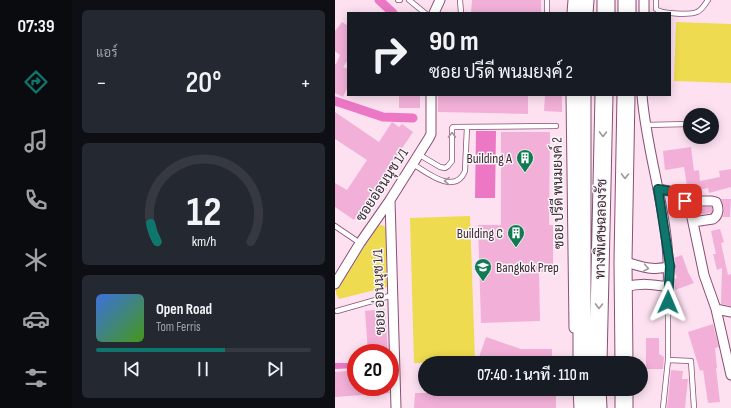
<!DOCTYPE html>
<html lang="th">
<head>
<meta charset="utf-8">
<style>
	:root { --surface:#171b24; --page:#242831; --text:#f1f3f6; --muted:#9ea1a6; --line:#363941; --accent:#0f766e }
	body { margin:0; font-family:"Sofia Sans Condensed",Sarabun,sans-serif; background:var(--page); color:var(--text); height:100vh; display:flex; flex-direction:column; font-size:15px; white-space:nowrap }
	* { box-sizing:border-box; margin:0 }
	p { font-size:13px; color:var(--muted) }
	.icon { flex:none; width:22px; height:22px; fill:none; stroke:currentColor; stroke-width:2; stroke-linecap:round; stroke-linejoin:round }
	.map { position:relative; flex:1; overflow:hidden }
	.panel { display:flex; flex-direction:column; gap:10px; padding:10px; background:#0d0f14; width:263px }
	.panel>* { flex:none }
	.banner { position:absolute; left:12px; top:12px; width:324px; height:84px; border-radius:0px; box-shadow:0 2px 10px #0003; background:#171b24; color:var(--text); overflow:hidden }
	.controls { position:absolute; left:348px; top:108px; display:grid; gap:8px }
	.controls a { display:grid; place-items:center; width:36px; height:36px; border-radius:50%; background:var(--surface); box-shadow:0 2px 10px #0003; font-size:20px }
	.speed { position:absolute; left:12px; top:344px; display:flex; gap:8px; font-size:20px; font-weight:700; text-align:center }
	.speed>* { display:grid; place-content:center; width:52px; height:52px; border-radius:50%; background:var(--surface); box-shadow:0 2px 10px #0003; line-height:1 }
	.speed .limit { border:6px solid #d22; background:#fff; color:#111 }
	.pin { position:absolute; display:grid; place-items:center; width:34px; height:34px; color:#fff; margin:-17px; border-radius:8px; box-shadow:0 2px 6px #0006 }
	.me { position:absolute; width:44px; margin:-22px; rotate:1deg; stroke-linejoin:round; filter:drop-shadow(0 0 3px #0008) }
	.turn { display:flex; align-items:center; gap:14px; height:84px; padding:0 16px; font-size:18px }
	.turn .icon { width:52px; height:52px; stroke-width:2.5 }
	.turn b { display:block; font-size:28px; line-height:34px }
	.big { font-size:30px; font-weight:600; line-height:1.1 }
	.panel .tile { flex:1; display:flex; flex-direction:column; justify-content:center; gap:6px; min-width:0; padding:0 14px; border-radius:6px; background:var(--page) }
	.panel .dial { align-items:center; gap:0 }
	.dial svg { height:104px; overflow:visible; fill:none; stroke:var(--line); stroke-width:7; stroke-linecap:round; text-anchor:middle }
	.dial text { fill:var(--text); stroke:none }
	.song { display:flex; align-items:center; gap:12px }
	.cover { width:48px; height:48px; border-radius:6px; background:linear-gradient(135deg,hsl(220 70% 55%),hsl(100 70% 35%)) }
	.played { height:4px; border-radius:2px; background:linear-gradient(90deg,var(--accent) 60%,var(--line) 60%) }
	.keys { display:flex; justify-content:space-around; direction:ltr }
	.heat { display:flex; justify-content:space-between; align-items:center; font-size:22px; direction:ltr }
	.trip { position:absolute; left:83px; top:356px; width:230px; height:40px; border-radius:20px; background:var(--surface); box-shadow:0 2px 10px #0003; font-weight:600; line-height:40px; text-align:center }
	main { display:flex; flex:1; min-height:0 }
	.tab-bar { display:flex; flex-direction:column; width:72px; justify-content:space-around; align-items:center; background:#090b0e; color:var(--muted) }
	.tab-bar .icon { width:28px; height:28px }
	.tab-bar .active { color:var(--accent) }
	.tab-bar b { font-size:18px; color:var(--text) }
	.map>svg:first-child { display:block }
	.green { fill:#eedb4f }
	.water { fill:#ec78c5 }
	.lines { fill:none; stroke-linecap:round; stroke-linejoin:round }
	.canal { stroke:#ec78c5; stroke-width:9 }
	.building { fill:#f2b0d9 }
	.lane-casing { stroke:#894f75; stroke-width:6 }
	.street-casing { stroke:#894f75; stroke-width:11 }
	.highway-casing { stroke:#894f75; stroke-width:19 }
	.lane { stroke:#fff; stroke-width:4.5 }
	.street { stroke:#fff; stroke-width:9 }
	.highway { stroke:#fff; stroke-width:17 }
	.oneway { stroke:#a1949c }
	.route-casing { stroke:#0a4d48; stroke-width:10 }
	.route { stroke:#0f766e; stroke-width:7 }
	.labels { text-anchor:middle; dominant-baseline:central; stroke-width:3; stroke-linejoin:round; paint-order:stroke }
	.poi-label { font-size:14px; fill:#432939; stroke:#f7f7f7; text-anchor:end }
	.street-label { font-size:14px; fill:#432939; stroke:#f7f7f7 }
</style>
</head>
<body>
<main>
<nav class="tab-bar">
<b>07:39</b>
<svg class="icon active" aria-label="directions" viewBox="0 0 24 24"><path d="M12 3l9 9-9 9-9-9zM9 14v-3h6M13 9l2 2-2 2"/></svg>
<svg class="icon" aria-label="music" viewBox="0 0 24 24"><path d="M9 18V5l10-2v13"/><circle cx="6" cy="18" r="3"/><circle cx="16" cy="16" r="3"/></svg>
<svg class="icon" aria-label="phone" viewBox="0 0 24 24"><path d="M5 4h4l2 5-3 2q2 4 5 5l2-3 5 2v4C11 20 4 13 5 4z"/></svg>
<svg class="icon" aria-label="climate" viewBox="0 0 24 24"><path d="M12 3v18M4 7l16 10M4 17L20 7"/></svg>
<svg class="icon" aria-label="car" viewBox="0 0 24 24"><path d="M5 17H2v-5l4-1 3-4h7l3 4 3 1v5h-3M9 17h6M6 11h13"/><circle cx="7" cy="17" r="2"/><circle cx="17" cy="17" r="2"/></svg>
<svg class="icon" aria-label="filters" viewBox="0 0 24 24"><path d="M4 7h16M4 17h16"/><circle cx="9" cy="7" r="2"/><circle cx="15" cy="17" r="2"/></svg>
</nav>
<section class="panel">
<div class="tile"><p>แอร์</p>
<div class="heat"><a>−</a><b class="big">20°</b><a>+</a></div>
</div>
<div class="tile dial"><svg viewBox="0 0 100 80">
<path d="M14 69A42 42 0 1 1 86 69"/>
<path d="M14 69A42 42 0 0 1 9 55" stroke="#0f766e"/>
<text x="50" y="56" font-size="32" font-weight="700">12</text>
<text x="50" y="72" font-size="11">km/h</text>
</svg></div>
<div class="tile">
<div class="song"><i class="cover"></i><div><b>Open Road</b><p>Tom Ferris</p></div></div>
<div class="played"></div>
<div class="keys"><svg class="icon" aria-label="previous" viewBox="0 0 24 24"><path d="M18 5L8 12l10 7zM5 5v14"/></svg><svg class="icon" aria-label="pause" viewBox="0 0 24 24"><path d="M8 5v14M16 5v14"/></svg><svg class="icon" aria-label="next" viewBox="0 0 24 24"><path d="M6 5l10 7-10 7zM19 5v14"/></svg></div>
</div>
</section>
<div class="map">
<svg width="396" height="408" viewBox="0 0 396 408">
	<rect width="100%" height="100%" fill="#fde1f1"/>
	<path class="green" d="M 341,22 L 396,24 L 396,83 L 339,81 Z
		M 135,216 L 140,361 L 79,363 L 75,218 Z
		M 46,225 L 49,226 L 51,229 L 52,287 L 4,299 L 1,294 L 1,290 L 43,226 Z"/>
	<path class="water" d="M 141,131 L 161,131 L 160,198 L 140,198 Z
		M 0,363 L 21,363 L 21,368 L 0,369 Z"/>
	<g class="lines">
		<path class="canal" d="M 44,0 L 58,13
			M 0,101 L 48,117 L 78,118"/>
	</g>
	<path class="building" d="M 137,0 L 206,0 L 206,13 L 136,13 Z
		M 7,22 L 13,26 L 13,60 L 8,67 L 13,69 L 13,86 L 8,97 L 0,93 L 0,64 L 1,64 L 5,55 L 0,51 L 0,31 Z
		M 64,95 L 85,95 L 85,108 L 64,108 Z
		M 103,95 L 193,95 L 193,114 L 103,112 Z
		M 210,95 L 227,95 L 227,112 L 209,111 Z
		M 0,112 L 44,142 L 57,122 L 64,127 L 67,124 L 78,132 L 19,220 L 0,207 L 0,183 L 12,190 L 32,160 L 0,139 Z
		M 166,132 L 215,132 L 214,225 L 218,225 L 218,272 L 204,272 L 205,321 L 146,323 L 143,225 L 166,225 Z
		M 356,147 L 359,171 L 364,170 L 365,181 L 385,177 L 384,171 L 396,169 L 396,187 L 374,193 L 373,188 L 353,192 L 349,167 L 330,170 L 328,151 Z
		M 386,199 L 396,199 L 395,217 L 388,217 L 389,208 Z
		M 360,207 L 377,207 L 377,212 L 375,213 L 363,215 Z
		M 385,229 L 389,242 L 386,243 L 393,275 L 396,274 L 396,306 L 386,304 L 387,268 L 382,270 L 378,254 L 381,254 L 376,231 Z
		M 347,255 L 353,272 L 359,283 L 340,290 L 339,279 L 342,278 L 339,270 L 341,265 L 339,258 Z
		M 50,309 L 53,353 L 33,353 L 30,311 Z
		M 378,324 L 384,347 L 380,348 L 382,368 L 381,368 L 385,402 L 373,403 L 368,370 L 365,371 L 353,332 Z
		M 151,337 L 186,349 L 217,349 L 217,363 L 142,363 Z
		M 311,338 L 324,338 L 324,354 L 329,357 L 328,369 L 311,369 Z
		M 21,370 L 21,387 L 54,387 L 55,393 L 0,397 L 0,372 Z
		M 336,370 L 348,371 L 347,379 L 353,379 L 350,408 L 332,408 Z
		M 221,392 L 221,408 L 79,408 L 80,393 Z"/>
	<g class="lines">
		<defs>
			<path id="lane" d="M 63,0 L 65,0
				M 74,0 L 90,13
				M 125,0 L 126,13
				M 212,0 L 212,13
				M 321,0 L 321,9 C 326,14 355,15 362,12 C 367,10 370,4 373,0
				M 310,125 L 355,124
				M 83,154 L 105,167 L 110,168 L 113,166 L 117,161 L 117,128 L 118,127 L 221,126
				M 78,164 C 91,172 120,196 130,171 L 132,127
				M 0,226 L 25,243
				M 2,311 L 58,295
				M 333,360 L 356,361 L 359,408
				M 328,408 L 333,360 L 333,287"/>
			<path id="street" d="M 99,13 L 105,0
				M 237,13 L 238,0
				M 309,13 L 309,0
				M 236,95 L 239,328
				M 323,189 L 340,192 L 350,201 L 356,213 L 369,275 L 381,309 L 396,375
				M 55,200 L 61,408
				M 350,201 L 377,201 L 381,202 C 384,208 384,215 378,219 L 358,222
				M 288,261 C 304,266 319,272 335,266
				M 0,284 L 25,243 L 55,200 L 94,138 L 96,134 L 96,95
				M 289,287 C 306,283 316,284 333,287 C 337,222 312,159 307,95
				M 381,309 L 396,312"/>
			<path id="highway" d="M 249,13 L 250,0
				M 271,13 L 271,0
				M 292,13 L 292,0
				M 247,95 L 247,363
				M 263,363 L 269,95
				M 289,363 L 288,261 L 291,95
				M 247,389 L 248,408
				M 262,389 L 263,408
				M 289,408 L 289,389"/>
		</defs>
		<use href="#lane" class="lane-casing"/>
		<use href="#street" class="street-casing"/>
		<use href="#highway" class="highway-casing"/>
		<use href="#lane" class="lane"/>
		<use href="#street" class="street"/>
		<use href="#highway" class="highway"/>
	</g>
	<defs><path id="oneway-chevron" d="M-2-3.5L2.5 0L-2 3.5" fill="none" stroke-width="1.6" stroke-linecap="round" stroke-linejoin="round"/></defs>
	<g class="oneway">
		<use href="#oneway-chevron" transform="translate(268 134) rotate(91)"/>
		<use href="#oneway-chevron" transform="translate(117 135) rotate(-89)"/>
		<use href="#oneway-chevron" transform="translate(290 176) rotate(91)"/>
		<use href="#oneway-chevron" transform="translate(112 181) rotate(-178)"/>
		<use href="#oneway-chevron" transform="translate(311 268) rotate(10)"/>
		<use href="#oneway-chevron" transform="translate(264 306) rotate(91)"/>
	</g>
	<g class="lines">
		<defs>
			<path id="route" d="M 333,302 L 335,266 L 323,189 L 340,192 L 350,201"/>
		</defs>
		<use href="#route" class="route-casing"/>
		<use href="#route" class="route"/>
	</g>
	<defs>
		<symbol id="building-pin" viewBox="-11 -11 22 30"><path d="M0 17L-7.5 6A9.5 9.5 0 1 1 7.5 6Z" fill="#117a53" stroke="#f7f7f7"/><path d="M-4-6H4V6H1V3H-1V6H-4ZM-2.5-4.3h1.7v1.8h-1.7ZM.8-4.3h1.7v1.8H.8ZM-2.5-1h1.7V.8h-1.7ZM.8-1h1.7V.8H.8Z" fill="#fff"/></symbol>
		<symbol id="school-pin" viewBox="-11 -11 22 30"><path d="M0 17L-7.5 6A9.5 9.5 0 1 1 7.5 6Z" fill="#117a53" stroke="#f7f7f7"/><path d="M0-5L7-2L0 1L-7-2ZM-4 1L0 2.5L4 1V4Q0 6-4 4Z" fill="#fff"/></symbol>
	</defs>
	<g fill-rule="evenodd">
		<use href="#building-pin" x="180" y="148" width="20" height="27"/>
		<use href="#building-pin" x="171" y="223" width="20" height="27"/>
		<use href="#school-pin" x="138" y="257" width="20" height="27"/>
	</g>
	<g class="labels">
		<g class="poi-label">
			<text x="177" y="158">Building A</text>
			<text x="168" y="233">Building C</text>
			<text x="161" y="267" text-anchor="start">Bangkok Prep</text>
		</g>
		<g class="street-label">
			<text transform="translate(47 185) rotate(-57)">ซอยอ่อนนุช 1/1</text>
			<text transform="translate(223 193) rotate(-91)">ซอย ปรีดี พนมยงค์ 2</text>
			<text transform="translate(266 229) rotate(-89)">ทางพิเศษฉลองรัช</text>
			<text transform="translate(44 292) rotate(-92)">ซอย อ่อนนุช 1/1</text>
		</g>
	</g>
</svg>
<div class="controls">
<a><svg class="icon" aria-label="layers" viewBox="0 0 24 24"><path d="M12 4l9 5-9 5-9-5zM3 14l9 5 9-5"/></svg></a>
</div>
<div class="speed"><div class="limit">20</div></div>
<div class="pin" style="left:350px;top:201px;background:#d93025"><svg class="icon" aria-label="arrive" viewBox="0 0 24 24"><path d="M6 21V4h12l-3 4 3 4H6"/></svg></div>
<svg class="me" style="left:333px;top:302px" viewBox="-20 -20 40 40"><path d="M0-17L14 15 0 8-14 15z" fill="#0f766e" stroke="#fff" stroke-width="4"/></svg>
<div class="trip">07:40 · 1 นาที · 110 m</div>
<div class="banner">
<div class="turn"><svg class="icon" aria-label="right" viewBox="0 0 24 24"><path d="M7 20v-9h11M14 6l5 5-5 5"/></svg><div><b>90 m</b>ซอย ปรีดี พนมยงค์ 2</div></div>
</div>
</div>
</main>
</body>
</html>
